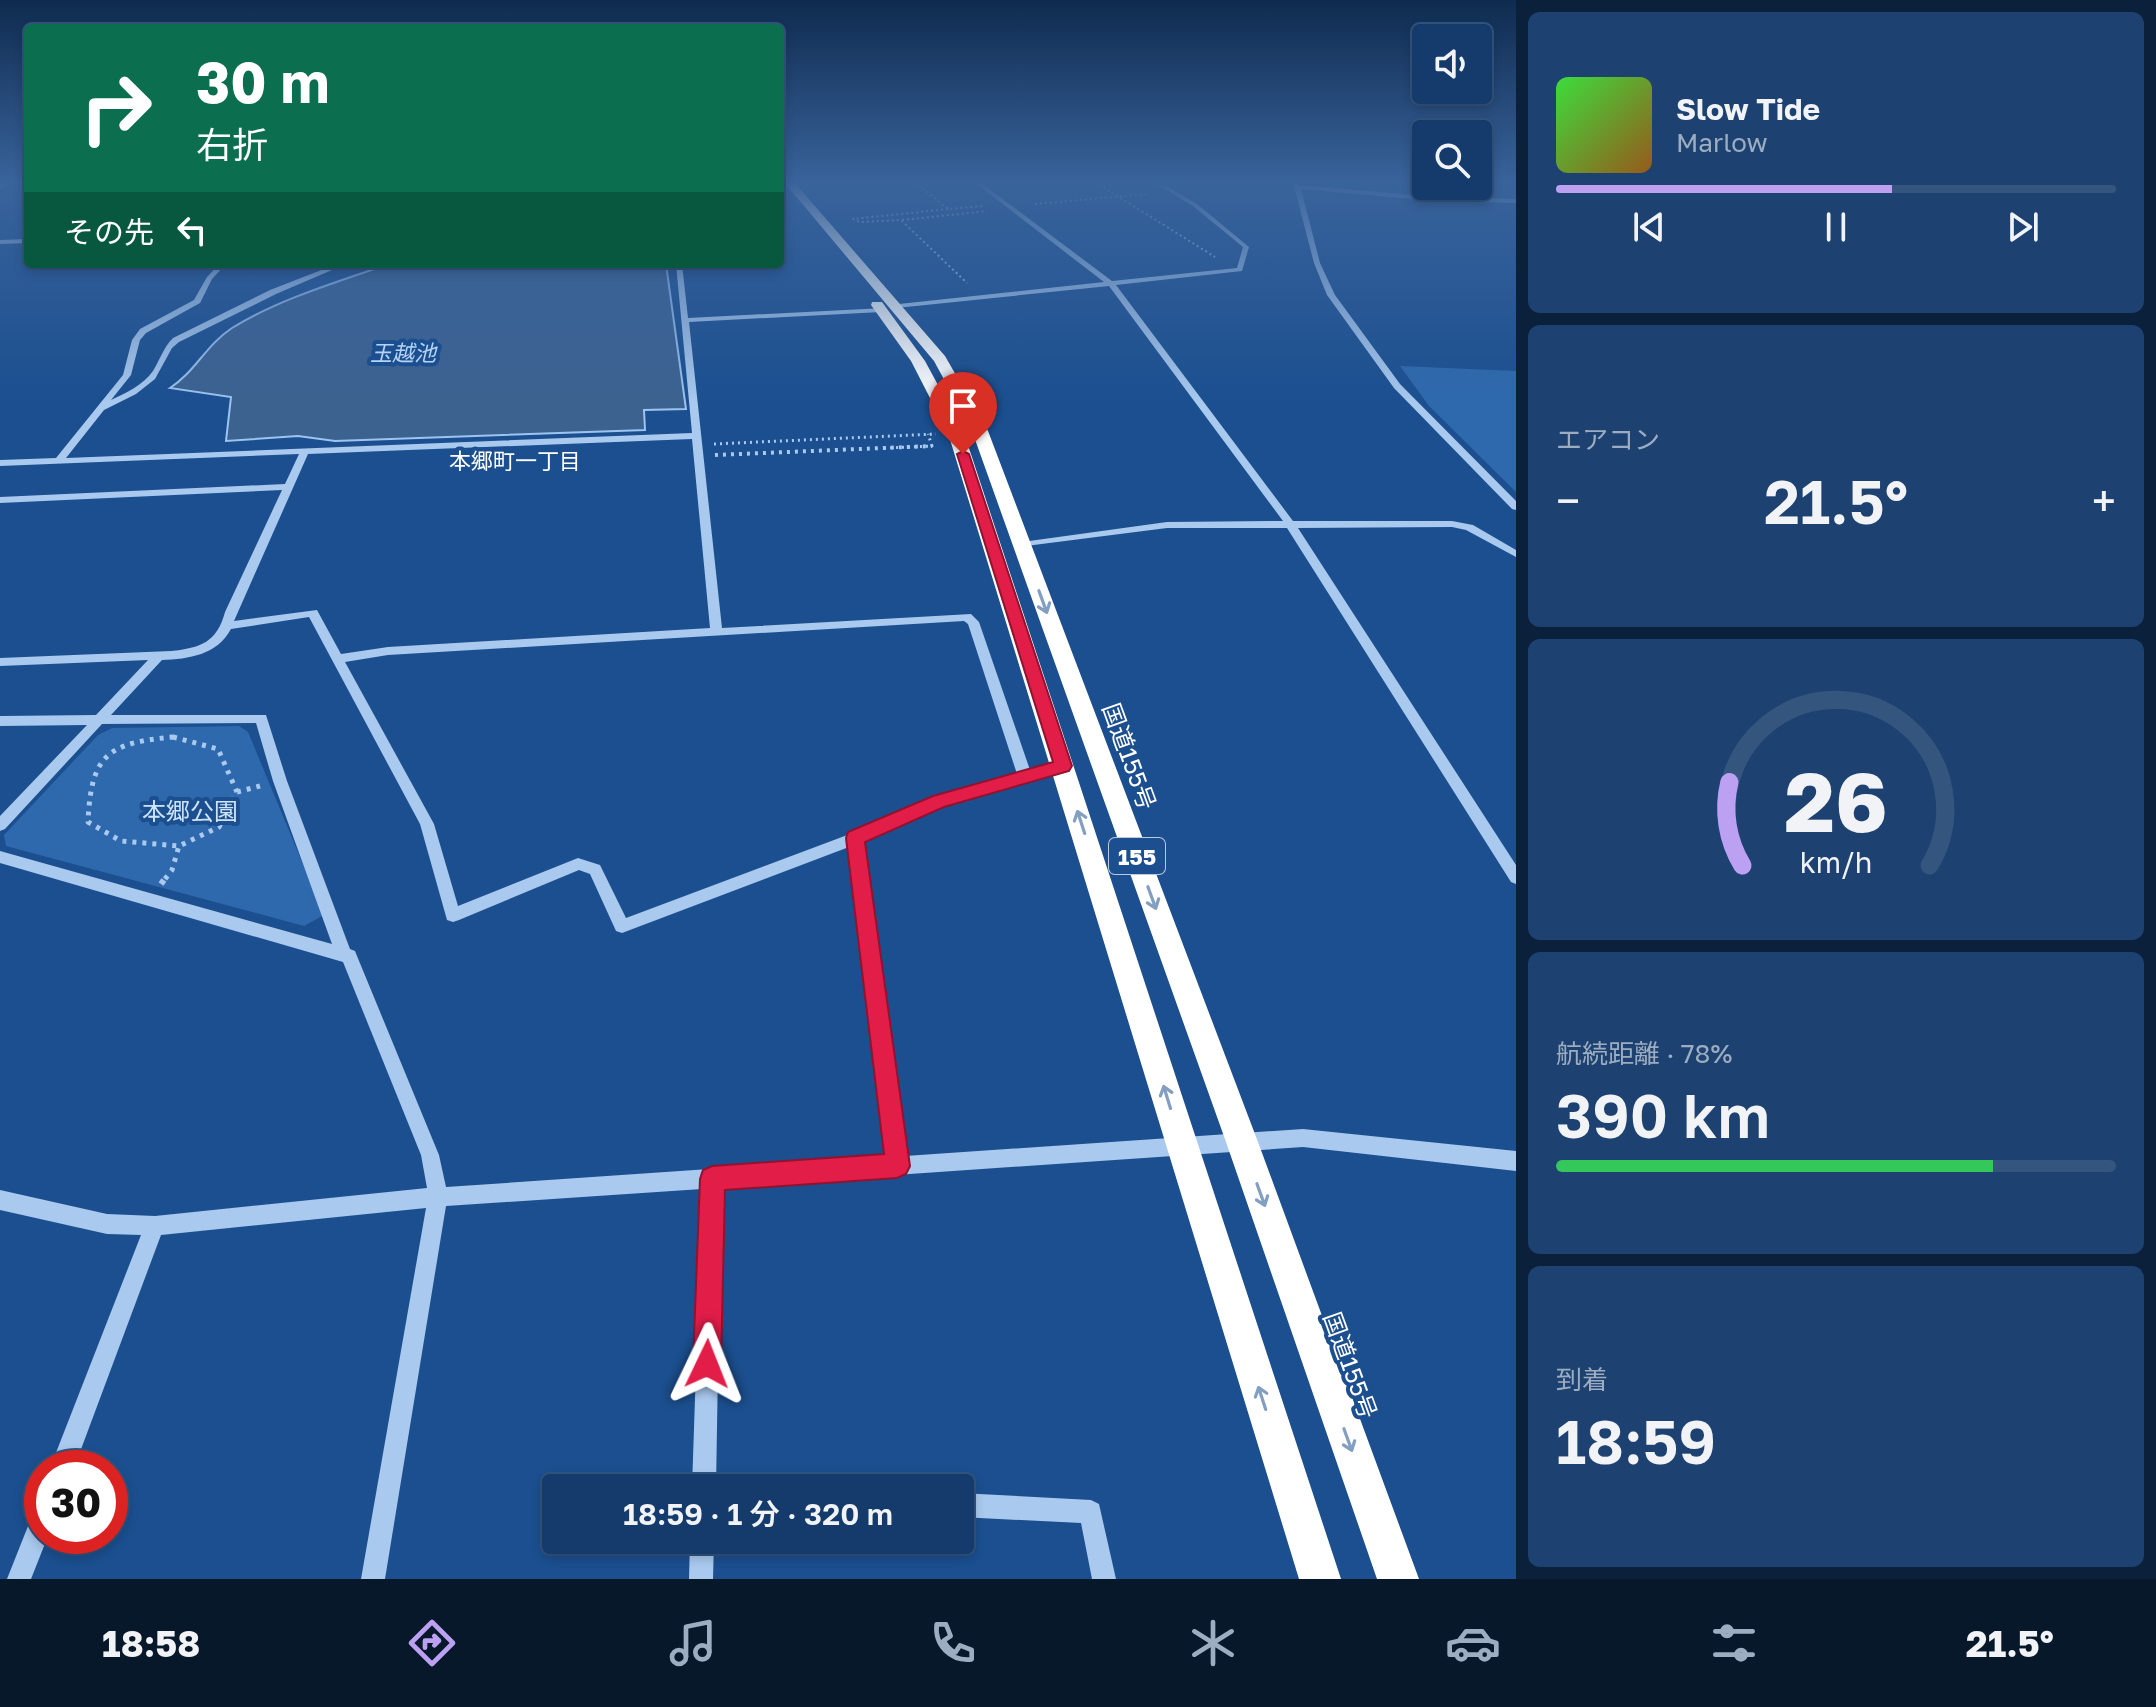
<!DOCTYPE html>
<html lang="ja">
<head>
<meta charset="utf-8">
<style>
	:root { --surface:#143b6b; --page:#1d4271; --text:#f1f3f6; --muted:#9dadc1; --line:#33557e; --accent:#bca0f2 }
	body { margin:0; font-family:"Golos Text","Noto Sans JP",sans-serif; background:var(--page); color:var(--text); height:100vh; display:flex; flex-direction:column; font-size:30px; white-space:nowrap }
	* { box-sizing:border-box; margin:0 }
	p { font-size:26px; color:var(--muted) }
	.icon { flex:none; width:44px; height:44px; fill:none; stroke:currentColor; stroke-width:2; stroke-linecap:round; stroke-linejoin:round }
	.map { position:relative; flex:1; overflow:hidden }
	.side { display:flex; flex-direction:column; gap:12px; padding:12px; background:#0b203b; width:640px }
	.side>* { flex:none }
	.banner { position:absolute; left:24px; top:24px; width:760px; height:244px; border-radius:8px; box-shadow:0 4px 12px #0003,0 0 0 2px var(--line); background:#0b6e4f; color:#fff; overflow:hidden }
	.controls { position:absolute; left:1412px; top:24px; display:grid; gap:16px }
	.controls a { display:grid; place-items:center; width:80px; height:80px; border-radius:8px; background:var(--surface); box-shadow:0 4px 12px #0003,0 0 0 2px var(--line); font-size:40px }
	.speed { position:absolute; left:24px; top:1450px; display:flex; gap:16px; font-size:40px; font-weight:700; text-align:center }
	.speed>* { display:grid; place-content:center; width:104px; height:104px; border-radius:50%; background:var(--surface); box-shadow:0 4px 12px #0003,0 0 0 2px var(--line); line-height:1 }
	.speed .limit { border:12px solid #d22; background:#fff; color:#111 }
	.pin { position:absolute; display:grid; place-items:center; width:68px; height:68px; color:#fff; margin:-82px -34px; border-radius:50% 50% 50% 0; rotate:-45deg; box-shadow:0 0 8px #0007 }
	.pin .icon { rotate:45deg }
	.me { position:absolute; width:88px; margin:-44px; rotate:2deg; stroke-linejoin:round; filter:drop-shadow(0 0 6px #0008) }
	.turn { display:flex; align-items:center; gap:28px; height:168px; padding:0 40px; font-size:36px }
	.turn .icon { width:104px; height:104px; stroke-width:2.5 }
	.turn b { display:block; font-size:56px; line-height:68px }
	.then { display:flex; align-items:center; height:76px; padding:0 40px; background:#0003; gap:16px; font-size:30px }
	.big { font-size:60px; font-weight:600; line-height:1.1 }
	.side .card { flex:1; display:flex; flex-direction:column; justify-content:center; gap:12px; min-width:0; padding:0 28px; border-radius:12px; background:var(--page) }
	.side .dial { align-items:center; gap:0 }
	.dial svg { height:208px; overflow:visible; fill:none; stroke:var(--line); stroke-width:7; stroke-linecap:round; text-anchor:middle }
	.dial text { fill:var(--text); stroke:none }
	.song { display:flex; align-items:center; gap:24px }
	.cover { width:96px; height:96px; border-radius:12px; background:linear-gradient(135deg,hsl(120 70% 55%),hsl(30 70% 35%)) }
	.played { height:8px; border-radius:4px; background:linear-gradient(90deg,var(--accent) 60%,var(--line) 60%) }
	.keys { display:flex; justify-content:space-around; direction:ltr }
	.heat { display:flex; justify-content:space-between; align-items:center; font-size:44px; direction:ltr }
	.charge { height:12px; border-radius:6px; background:linear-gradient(90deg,#34c759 78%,var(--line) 0) }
	.trip { position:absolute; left:542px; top:1474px; width:432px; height:80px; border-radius:8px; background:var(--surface); box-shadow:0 4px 12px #0003,0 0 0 2px var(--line); font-weight:600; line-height:80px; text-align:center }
	.dock { display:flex; height:128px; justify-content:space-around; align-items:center; background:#08182b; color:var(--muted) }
	.dock .icon { width:56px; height:56px }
	.dock .on { color:var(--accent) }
	.dock b { font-size:36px; color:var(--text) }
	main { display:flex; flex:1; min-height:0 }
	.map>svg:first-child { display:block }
	.green { fill:#2e69ad }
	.water { fill:#3c6290; stroke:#9cc4f0; stroke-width:2 }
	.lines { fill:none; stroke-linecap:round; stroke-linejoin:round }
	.path-far4 { stroke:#a9c9ee; stroke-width:2; stroke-dasharray:2 3; stroke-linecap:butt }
	.path-far3 { stroke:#a9c9ee; stroke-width:3; stroke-dasharray:2 4; stroke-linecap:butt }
	.path-far2 { stroke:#a9c9ee; stroke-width:4; stroke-dasharray:3 5; stroke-linecap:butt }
	.path-far1 { stroke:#a9c9ee; stroke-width:5; stroke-dasharray:4 6; stroke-linecap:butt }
	.path { stroke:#a9c9ee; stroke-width:6; stroke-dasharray:5 7; stroke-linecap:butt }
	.minor { fill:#a9c9ee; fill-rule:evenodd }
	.highway { fill:#fff; fill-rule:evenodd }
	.oneway { stroke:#829ec1 }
	.route { fill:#e11d48; stroke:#92132f; stroke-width:2 }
	.labels { text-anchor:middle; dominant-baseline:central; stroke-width:8; stroke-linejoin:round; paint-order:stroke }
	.far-water-label { font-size:22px; font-style:italic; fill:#b5d3f5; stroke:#1b4f8f }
	.far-neighbourhood-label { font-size:22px; fill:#fff; stroke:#1b4f8f }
	.shield { fill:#1b4f8f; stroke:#bbcadd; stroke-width:2 }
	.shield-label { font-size:22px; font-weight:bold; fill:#fff }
	.street-label { font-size:24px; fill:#fff; stroke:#1b4f8f }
	.park-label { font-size:24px; fill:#cfe3fa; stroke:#1b4f8f }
</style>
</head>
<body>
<main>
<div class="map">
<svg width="1516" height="1579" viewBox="0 0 1516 1579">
	<rect width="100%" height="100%" fill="#1b4f8f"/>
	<path class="green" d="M 1400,366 L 1516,371 L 1516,492 L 1429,406 Z
		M 239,726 L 248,732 L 324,915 L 304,926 L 6,846 L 4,835 L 98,735 L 112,728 Z"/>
	<path class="water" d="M 389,264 L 666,264 L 686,409 L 644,410 L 645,430 L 335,441 L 298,436 L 226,441 L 231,397 L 170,388 C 195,372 206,345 232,328 C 279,299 337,282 389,264 Z"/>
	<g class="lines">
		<path class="path-far4" d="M 915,182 L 948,209 L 984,206
			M 1095,182 L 1215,257
			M 1035,204 L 1148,194
			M 948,209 L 853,219 L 860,222 L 901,220 L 967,283
			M 902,220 L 987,211
			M 780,232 L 785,236 L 780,239"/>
		<path class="path-far3" d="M 714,444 L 936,434
			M 884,448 L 932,446 L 928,434"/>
		<path class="path-far2" d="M 715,455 L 932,446"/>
		<path class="path-far1" d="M 173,737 L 218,749 L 237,792 L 219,827 L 179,846 L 121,841 L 88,822 C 91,755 107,743 173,737 Z
			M 237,792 L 260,786
			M 165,879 L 172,870 L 179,846"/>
		<path class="path" d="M 161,884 L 166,877"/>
		<path class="minor" d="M 5,182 L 11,182 L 0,189 L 0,184 Z
			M 974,182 L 980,182 L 1112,281 L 1237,268 L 1243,247 L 1193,206 L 1153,182 L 1159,182 L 1197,204 L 1249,247 L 1242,271 L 1116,285 L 1293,521 L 1452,521 L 1473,525 L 1516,550 L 1516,557 L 1466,530 L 1452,527 L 1298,528 L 1516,865 L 1516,884 L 1511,882 L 1287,528 L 1167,528 L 1018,547 L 1017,545 L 1022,542 L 1167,522 L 1283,521 L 1109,286 L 896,308 L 895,306 L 899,304 L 1104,282 Z
			M 1293,182 L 1299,182 L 1300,185 L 1436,197 L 1516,199 L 1516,203 L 1436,201 L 1301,189 L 1320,263 L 1335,295 L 1400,384 L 1516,501 L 1516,510 L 1512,509 L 1394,388 L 1327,295 L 1314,263 Z
			M 28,239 L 28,243 L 0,244 L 0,240 Z
			M 219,264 L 226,264 L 212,279 L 200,303 L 146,333 L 140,340 L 131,375 L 111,400 C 126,393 143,385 153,371 C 160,360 163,348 173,338 L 270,290 L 337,264 L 346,264 L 276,294 L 179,342 L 172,348 L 155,379 L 136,394 L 104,410 L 66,458 L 692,433 L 676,264 L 682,264 L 688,318 L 884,308 L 884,312 L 881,312 L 689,322 L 722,628 L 971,614 L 979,622 L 1030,770 L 1063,761 L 1070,766 L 1068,770 L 943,805 L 863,841 L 905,1156 L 1303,1129 L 1516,1151 L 1516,1171 L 1303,1147 L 721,1187 L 716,1488 L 692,1488 L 702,1189 L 446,1206 L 385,1579 L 361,1579 L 426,1208 L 161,1235 L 74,1468 L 50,1468 L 141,1235 L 107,1234 L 0,1210 L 0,1190 L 107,1214 L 155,1216 L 427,1188 L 421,1155 L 343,962 L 0,863 L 0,851 L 332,944 L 273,781 L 256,723 L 102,724 L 5,829 L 0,831 L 0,816 L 87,725 L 0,726 L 0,716 L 96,715 L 148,660 L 0,666 L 0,658 L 171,651 C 201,648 217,642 225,612 L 282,490 L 0,503 L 0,497 L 285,484 L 299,454 L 0,466 L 0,460 L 56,458 L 123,375 L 132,340 L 140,329 L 194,300 L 207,277 ZM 692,439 L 710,628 L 388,647 L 341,654 L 317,610 L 234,621 L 308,454 ZM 309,617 L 420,824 L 447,920 L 453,922 L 459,920 L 579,870 L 590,874 L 616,931 L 622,933 L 849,847 L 886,1157 L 446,1187 L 439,1155 L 357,956 L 355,951 L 350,949 L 287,781 L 266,715 L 111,715 L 162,660 C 189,659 217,655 231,629 ZM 964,621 L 968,624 L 1017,774 L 934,797 L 850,834 L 626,918 L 600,865 L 578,858 L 458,906 L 434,824 L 345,662 L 388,655 Z
			M 960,1493 L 1091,1500 L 1099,1504 L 1116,1579 L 1092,1579 L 1081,1523 L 960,1517 Z
			M 42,1507 L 42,1536 L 48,1536 L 31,1579 L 7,1579 L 34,1511 Z
			M 690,1540 L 714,1540 L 713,1579 L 689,1579 Z"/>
		<path class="highway" d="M 784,182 L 794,182 L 945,356 L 988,431 L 1258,1142 L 1419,1579 L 1377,1579 L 1226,1142 L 972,431 L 934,361 Z
			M 872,302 L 882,302 L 925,361 L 964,433 L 1341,1579 L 1299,1579 L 948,433 L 911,361 L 871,305 Z"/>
	</g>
	<defs><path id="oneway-shaft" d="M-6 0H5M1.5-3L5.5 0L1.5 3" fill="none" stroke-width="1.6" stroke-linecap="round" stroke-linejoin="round" transform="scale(2)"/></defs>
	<g class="oneway">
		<use href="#oneway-shaft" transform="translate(1043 602) rotate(70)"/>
		<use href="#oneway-shaft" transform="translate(1081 822) rotate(-108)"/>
		<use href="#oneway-shaft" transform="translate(1152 898) rotate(70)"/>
		<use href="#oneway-shaft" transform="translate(1167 1097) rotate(-107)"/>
		<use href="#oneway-shaft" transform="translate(1261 1195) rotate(70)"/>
		<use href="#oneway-shaft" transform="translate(1262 1398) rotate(-108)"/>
		<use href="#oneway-shaft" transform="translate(1348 1440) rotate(70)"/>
	</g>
	<linearGradient id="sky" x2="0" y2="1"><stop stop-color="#0f2b4f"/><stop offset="0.45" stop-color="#39639b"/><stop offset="1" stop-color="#39639b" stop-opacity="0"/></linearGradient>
	<rect width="1516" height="403" fill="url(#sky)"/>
	<path class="route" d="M 963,451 L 969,454 L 1072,766 L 1069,771 L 944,807 L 865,842 L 910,1166 L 906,1174 L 897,1178 L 725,1190 L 721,1364 L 717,1374 L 707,1378 L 697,1374 L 693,1364 L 700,1179 L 703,1170 L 712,1166 L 884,1154 L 846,838 L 848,832 L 933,796 L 1053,762 L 957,454 Z"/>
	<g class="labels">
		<g class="far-water-label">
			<text x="403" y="352">玉越池</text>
		</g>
		<g class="far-neighbourhood-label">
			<text x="515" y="460">本郷町一丁目</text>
		</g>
		<rect class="shield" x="1109" y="838" width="56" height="36" rx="6"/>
		<g class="shield-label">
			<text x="1137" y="856">155</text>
		</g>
		<g class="street-label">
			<text transform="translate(1130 756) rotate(70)">国道155号</text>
			<text transform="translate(1351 1365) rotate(70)">国道155号</text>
		</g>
		<g class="park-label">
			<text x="190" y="810">本郷公園</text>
		</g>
	</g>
</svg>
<div class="controls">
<a><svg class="icon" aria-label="sound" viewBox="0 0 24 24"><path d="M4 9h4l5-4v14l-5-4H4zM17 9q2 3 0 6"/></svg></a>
<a><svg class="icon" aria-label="search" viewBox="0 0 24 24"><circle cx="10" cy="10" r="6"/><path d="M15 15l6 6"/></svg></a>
</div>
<div class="speed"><div class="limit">30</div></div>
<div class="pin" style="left:963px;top:454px;background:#d93025"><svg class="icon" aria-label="arrive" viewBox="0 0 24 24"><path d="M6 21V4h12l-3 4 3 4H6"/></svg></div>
<svg class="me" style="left:707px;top:1364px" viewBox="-20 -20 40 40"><path d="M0-17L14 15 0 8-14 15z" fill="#e11d48" stroke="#fff" stroke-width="4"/></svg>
<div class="trip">18:59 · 1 分 · 320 m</div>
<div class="banner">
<div class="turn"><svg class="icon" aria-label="right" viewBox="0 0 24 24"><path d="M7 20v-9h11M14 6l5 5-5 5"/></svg><div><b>30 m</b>右折</div></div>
<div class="then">その先<svg class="icon" aria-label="left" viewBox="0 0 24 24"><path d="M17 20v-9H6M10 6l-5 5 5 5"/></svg></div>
</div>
</div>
<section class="side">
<div class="card">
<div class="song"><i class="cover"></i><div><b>Slow Tide</b><p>Marlow</p></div></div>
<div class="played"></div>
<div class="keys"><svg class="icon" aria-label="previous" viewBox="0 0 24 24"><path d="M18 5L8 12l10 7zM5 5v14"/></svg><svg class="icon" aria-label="pause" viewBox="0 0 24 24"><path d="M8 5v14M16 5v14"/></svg><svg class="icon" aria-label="next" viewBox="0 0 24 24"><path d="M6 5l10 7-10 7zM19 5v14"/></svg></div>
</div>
<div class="card"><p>エアコン</p>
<div class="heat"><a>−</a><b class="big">21.5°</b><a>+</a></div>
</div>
<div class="card dial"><svg viewBox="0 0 100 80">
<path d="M14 69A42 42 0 1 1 86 69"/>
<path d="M14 69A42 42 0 0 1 9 37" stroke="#bca0f2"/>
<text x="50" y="56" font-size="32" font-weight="700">26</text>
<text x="50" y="72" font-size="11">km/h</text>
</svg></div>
<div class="card"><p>航続距離 · 78%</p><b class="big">390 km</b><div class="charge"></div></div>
<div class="card"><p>到着</p><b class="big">18:59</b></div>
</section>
</main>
<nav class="dock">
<b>18:58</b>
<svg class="icon on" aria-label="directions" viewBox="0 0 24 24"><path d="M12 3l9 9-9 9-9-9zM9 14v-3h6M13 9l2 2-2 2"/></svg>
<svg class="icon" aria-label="music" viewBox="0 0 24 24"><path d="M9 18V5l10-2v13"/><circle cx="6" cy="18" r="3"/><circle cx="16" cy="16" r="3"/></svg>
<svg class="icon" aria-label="phone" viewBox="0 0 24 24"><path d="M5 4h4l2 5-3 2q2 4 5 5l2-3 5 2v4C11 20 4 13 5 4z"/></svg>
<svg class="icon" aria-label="climate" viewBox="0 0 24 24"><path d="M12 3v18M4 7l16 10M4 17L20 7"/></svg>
<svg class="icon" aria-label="car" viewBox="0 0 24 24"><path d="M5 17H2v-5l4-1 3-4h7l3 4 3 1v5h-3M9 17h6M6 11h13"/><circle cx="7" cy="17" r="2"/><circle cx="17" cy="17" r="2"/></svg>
<svg class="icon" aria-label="filters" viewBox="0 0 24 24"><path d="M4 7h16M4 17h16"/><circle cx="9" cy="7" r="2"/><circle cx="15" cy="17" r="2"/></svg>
<b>21.5°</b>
</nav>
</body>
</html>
